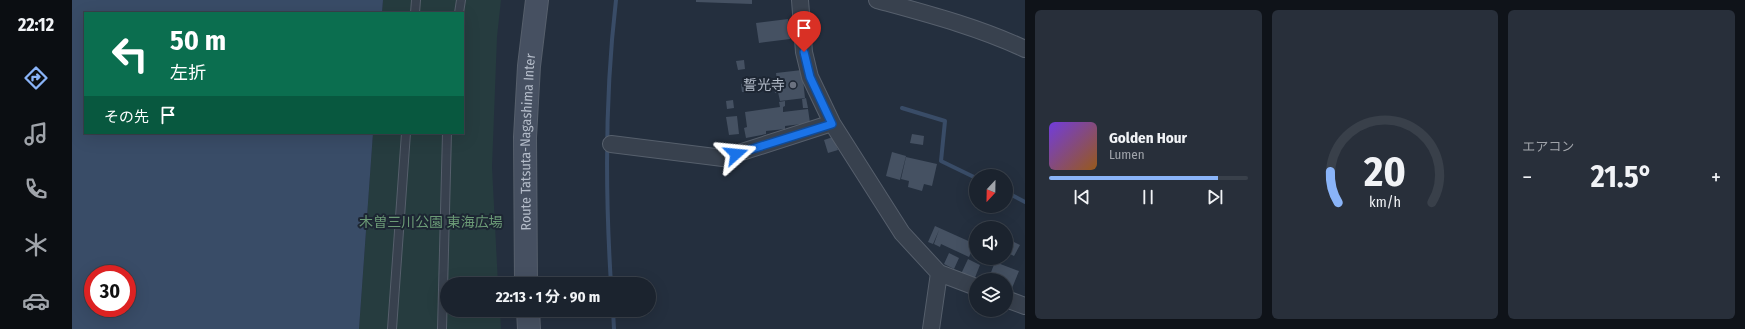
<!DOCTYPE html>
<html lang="ja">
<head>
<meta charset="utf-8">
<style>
	:root { --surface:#1b232e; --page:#282f3a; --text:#f1f3f6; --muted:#a0a4aa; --line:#39404a; --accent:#8ab4f8 }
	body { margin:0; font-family:"Fira Sans Condensed","Noto Sans JP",sans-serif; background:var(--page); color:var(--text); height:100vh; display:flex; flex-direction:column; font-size:15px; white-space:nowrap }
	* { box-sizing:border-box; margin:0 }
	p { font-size:13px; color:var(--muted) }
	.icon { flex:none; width:22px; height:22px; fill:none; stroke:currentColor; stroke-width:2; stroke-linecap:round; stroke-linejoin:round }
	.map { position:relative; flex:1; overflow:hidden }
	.details { display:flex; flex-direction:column; gap:10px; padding:10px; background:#0f1319; width:720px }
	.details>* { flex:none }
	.guide { position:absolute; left:12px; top:12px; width:380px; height:122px; border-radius:0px; box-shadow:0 4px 16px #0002,0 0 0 1px var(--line); background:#0b6e4f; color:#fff; overflow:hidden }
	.needle { width:26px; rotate:202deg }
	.fabs { position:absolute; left:897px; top:169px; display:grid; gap:8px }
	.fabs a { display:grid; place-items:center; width:44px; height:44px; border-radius:50%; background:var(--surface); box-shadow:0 4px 16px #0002,0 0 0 1px var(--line); font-size:20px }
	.speed { position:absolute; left:12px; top:265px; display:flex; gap:8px; font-size:20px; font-weight:700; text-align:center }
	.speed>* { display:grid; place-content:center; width:52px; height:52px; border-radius:50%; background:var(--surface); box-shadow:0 4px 16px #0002,0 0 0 1px var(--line); line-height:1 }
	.speed .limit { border:6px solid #d22; background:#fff; color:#111 }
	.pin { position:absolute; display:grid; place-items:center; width:34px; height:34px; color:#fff; margin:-41px -17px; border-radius:50% 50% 50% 0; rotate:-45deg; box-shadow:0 0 4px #0007 }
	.pin .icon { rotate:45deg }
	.me { position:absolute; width:44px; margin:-22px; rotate:72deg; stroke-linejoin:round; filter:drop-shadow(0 0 3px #0008) }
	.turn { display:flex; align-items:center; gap:14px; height:84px; padding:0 20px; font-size:18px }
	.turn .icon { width:52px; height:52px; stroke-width:2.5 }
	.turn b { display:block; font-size:28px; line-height:34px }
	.then { display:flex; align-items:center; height:38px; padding:0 20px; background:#0003; gap:8px; font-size:15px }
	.big { font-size:30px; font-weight:700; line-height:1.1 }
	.details .tile { flex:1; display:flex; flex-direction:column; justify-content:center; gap:6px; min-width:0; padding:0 14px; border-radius:6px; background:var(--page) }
	.details .dial { align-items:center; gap:0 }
	.dial svg { height:104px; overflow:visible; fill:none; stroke:var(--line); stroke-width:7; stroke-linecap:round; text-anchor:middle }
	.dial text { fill:var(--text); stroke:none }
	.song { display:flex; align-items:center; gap:12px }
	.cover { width:48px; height:48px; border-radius:6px; background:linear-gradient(135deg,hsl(260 70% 55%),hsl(30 70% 35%)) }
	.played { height:4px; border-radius:2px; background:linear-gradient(90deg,var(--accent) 85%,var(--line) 85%) }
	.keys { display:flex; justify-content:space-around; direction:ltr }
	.heat { display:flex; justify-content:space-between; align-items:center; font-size:22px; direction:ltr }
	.details .tiles { flex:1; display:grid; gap:10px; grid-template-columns:repeat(3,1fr) }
	.trip { position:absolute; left:368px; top:277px; width:216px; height:40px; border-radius:20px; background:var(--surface); box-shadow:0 4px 16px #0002,0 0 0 1px var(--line); font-weight:700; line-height:40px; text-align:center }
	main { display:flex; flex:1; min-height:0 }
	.menu { display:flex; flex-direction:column; width:72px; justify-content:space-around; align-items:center; background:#0b0e12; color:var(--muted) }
	.menu .icon { width:28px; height:28px }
	.menu .active { color:var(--accent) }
	.menu b { font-size:18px; color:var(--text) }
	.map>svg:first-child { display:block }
	.green { fill:#263c3f }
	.water { fill:#394c67; fill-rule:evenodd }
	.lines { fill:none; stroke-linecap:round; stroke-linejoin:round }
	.stream { stroke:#394c67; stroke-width:4 }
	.building { fill:#455162 }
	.lane-casing { stroke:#565f6c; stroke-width:10 }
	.street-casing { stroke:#565f6c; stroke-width:18 }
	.secondary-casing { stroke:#565f6c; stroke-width:24 }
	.lane { stroke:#38414e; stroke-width:8 }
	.street { stroke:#38414e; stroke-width:16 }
	.secondary { stroke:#465061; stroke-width:22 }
	.route-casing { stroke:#114b97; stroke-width:10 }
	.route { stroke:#1a73e8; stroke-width:7 }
	.worship-dot { fill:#6b7280; stroke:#1d2633; stroke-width:1.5 }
	.labels { text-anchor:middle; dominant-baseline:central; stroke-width:4; stroke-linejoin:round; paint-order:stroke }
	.poi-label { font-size:14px; fill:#b4bcc9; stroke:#1d2633; text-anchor:end }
	.street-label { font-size:14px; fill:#b4bcc9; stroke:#1d2633 }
	.park-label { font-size:14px; fill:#6b9a76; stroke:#1d2633 }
</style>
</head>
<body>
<main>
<nav class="menu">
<b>22:12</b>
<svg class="icon active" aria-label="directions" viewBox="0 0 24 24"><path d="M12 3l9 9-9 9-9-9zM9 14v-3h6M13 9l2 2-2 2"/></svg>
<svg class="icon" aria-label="music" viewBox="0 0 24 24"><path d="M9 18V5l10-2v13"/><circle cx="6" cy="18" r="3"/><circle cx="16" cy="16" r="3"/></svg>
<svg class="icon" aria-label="phone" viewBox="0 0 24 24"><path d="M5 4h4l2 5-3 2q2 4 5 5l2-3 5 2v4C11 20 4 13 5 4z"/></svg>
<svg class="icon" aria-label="climate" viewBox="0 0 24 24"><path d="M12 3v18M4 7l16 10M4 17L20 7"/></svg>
<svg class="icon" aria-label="car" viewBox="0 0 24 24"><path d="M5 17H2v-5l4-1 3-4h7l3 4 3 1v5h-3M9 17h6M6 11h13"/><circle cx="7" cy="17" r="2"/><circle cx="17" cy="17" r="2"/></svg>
</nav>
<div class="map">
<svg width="953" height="329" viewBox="0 0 953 329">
	<rect width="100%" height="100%" fill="#242f3e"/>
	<path class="green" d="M 311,0 L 429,0 L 425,37 L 420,167 L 426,284 L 375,284 L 375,310 L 428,310 L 429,329 L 287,329 L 301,133 L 391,133 L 391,13 L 310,13 Z"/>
	<path class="water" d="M 0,0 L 311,0 L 310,13 L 13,13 L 13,133 L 301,133 L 287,329 L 0,329 ZM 21,274 L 55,274 L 55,308 L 21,308 Z"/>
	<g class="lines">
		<path class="stream" d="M 830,108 L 873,121 L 869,161 L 904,178
			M 934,192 L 953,202
			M 539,284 C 533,189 533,94 544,0
			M 541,310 L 542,329"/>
	</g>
	<path class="building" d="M 624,0 L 680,0 L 680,4 L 624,2 Z
		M 716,19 L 718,39 L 687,43 L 684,23 Z
		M 672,60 L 673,69 L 666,70 L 664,61 Z
		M 730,70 L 733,98 L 708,101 L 706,92 L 703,93 L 701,81 L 705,81 L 704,73 Z
		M 677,83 L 678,92 L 670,92 L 669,84 Z
		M 734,98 L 736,108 L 731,108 L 730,99 Z
		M 661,100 L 662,108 L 655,109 L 654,101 Z
		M 713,101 L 713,106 L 711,107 L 711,112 L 736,109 L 738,123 L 713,126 L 713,129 L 694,131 L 694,134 L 674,138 L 672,128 L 675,127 L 673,112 L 708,107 L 707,102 Z
		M 665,116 L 667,134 L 657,135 L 654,117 Z
		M 840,134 L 852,136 L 851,145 L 838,143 Z
		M 761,137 L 766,150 L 756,153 L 752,140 Z
		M 820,152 L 834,156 L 828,180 L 814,176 Z
		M 834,157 L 865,164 L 860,186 L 852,184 L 850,191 L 836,187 L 837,181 L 829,179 Z
		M 863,226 L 903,244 L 897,257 L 869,244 L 868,247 L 862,244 L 867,230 L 861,244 L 856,242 Z
		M 934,238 L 948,245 L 942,256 L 934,252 Z
		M 877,253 L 887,258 L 882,269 L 872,264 Z
		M 896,259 L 908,265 L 902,280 L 889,274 Z
		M 923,262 L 947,271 L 938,293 L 934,292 L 934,280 L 916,280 Z"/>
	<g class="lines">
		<defs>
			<path id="lane" d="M 343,13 L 344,0
				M 387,13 L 389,0
				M 320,329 L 334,133
				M 370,329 L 375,133"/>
			<path id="street" d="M 728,0 L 732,52 L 738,77 L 760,123 L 830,233 L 867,273 L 904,287
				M 805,0 C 856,14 906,27 953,49
				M 539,144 L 651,158 L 760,123
				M 934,299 L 953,306
				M 859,329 L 867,273"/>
			<g id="secondary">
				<path id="s1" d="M 454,284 L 453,137 L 457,66 L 465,0"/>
				<path d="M 456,310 L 457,329"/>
			</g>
		</defs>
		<use href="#lane" class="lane-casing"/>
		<use href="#street" class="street-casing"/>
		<use href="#secondary" class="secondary-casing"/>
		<use href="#lane" class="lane"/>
		<use href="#street" class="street"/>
		<use href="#secondary" class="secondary"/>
	</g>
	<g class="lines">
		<defs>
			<path id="route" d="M 664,154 L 760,124 L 738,77 L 732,52"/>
		</defs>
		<use href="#route" class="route-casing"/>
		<use href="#route" class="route"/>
	</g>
	<circle class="worship-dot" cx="721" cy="85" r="4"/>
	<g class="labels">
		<g class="poi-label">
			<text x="713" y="85">誓光寺</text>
		</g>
		<g class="street-label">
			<text stroke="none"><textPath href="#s1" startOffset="142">Route Tatsuta-Nagashima Inter</textPath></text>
		</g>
		<g class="park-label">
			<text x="359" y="222">木曽三川公園 東海広場</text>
		</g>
	</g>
</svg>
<div class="fabs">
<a><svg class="needle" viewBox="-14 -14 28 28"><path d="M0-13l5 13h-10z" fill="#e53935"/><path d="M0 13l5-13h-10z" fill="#a0a4aa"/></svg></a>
<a><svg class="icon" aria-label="sound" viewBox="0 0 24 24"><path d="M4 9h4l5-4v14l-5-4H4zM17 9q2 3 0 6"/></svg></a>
<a><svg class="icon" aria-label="layers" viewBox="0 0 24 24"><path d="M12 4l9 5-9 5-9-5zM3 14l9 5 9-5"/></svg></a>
</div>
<div class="speed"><div class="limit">30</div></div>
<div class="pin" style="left:732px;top:52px;background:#d93025"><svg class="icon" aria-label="arrive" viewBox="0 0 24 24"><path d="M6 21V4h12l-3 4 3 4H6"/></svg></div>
<svg class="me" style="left:664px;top:154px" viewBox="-20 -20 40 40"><path d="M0-17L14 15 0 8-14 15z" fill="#1a73e8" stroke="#fff" stroke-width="4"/></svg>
<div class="trip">22:13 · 1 分 · 90 m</div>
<div class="guide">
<div class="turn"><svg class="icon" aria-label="left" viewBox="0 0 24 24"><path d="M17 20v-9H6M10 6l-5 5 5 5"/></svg><div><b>50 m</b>左折</div></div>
<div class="then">その先<svg class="icon" aria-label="arrive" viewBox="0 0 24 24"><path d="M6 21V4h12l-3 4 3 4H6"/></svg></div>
</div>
</div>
<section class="details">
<div class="tiles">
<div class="tile">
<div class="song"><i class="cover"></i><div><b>Golden Hour</b><p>Lumen</p></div></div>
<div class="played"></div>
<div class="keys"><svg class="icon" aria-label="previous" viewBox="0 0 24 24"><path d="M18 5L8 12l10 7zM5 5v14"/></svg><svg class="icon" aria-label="pause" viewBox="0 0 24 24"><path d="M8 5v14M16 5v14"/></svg><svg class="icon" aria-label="next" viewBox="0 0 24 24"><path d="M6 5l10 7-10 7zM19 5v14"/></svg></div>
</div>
<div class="tile dial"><svg viewBox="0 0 100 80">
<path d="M14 69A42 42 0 1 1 86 69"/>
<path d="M14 69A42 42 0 0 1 8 45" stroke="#8ab4f8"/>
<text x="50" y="56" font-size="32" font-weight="700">20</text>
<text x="50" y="72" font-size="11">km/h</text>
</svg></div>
<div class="tile"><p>エアコン</p>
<div class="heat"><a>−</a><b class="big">21.5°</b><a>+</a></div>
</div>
</div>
</section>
</main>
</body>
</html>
